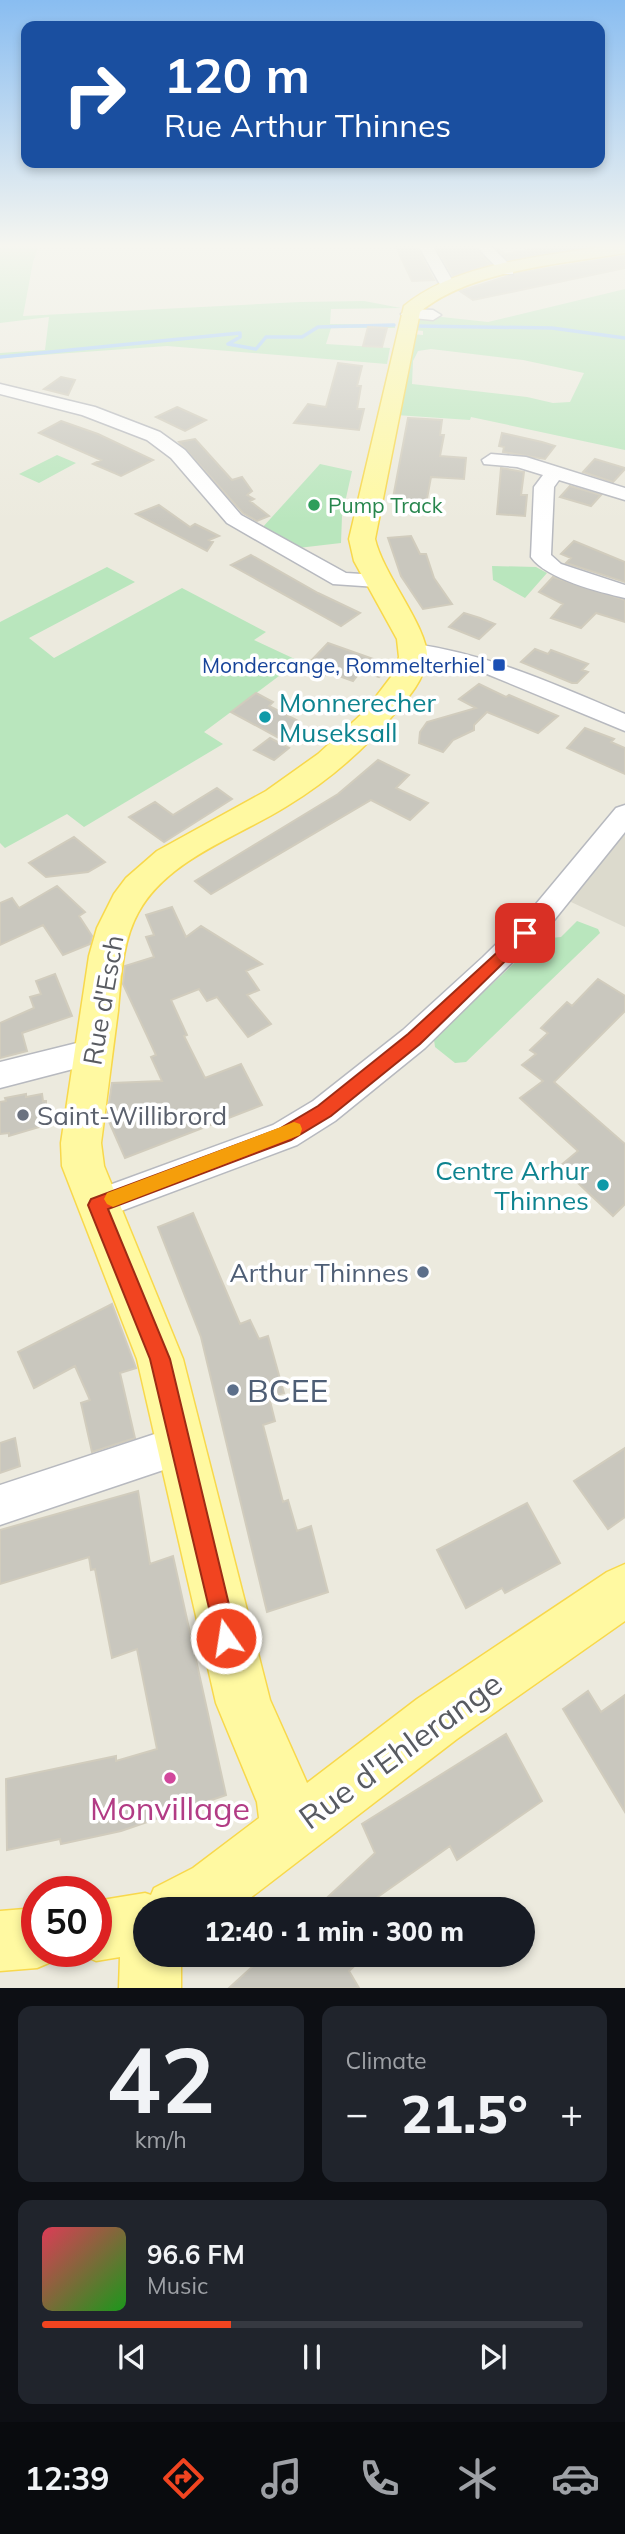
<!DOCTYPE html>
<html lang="en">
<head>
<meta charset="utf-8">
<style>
	:root { --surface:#171b24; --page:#20242c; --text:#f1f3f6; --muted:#9ea1a6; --line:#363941; --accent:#f14420 }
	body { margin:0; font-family:Mulish,sans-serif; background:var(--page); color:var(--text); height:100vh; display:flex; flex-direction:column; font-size:26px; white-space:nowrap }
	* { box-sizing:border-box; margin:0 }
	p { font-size:23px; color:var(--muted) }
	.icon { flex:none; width:38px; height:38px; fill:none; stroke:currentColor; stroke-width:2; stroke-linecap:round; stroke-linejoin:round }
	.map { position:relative; height:1988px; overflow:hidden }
	.side { display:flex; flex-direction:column; gap:18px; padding:18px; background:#0d0f14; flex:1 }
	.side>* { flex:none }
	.banner { position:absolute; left:21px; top:21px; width:584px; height:147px; border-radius:14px; box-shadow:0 4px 10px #0003; background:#1a4fa0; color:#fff; overflow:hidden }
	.speed { position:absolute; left:21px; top:1876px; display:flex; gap:14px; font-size:35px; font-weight:700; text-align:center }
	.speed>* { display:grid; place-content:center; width:91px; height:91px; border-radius:50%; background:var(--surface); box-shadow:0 4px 10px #0003; line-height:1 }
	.speed .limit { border:10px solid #d22; background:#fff; color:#111 }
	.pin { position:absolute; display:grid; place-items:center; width:60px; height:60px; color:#fff; margin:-30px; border-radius:14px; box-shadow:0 4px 10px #0006 }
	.me { position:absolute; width:77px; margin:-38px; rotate:347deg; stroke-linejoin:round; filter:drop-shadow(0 0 5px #0008) }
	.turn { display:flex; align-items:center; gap:24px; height:147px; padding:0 28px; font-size:32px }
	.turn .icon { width:91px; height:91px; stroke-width:2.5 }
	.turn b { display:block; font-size:49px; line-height:60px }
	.big { font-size:52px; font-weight:800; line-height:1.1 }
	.side .widget { flex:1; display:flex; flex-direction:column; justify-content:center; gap:10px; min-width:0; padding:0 24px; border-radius:14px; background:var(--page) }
	.side .dial { align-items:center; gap:0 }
	.dial b { font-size:91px; line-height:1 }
	.song { display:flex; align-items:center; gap:21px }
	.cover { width:84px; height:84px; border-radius:10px; background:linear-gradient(135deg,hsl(350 70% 55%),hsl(120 70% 35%)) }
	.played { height:7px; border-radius:4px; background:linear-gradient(90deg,var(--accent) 35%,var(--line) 35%) }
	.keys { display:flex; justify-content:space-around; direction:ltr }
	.heat { display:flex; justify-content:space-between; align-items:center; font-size:38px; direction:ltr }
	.side .tiles { flex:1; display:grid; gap:18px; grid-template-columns:1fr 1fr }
	.widget:last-child { grid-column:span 2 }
	.trip { position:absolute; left:133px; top:1897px; width:402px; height:70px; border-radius:35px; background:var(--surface); box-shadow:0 4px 10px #0003; font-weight:800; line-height:70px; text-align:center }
	.menu { display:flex; height:112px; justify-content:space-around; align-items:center; background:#090b0e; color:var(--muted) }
	.menu .icon { width:49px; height:49px }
	.menu .active { color:var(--accent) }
	.menu b { font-size:32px; color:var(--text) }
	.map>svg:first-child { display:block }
	.education { fill:#dcdacd }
	.green { fill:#b9e6bd; fill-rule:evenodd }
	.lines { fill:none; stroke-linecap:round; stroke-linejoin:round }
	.stream { stroke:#9ccaff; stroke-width:3.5 }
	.building { fill:#c9c7be; stroke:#d1ccbd; stroke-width:2 }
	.minor-casing { stroke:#b7b9bf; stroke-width:3 }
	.major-casing { stroke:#f8d84c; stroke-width:3 }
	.minor { fill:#fff; fill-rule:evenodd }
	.major { fill:#fff9a1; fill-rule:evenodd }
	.route { fill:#f14420; stroke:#9d2c15; stroke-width:2 }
	.slow { fill:#f59e0b }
	.leisure-dot { fill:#2e9e5b; stroke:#fff; stroke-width:2.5 }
	.transit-dot { fill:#1a4fb4; stroke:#fff; stroke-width:2.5 }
	.culture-dot { fill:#0f9aa8; stroke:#fff; stroke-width:2.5 }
	.worship-dot { fill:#6b7280; stroke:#fff; stroke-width:2.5 }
	.service-dot { fill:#5c6f8a; stroke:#fff; stroke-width:2.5 }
	.hotel-dot { fill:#d1479c; stroke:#fff; stroke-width:2.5 }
	.labels { text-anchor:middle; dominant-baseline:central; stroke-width:7; stroke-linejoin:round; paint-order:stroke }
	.far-leisure-label { font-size:21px; fill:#27864d; stroke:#fff; text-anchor:start }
	.far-transit-label { font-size:21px; fill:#164399; stroke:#fff; text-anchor:end }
	.culture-label { font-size:26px; fill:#0d838f; stroke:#fff; text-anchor:start }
	.street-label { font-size:26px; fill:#585b61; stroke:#fff }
	.worship-label { font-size:26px; fill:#5b616d; stroke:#fff; text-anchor:start }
	.service-label { font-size:26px; fill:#4e5e75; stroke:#fff; text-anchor:end }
	.near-service-label { font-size:32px; fill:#4e5e75; stroke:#fff; text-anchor:start }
	.near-street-label { font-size:32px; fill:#585b61; stroke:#fff }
	.near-hotel-label { font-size:32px; fill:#b23c85; stroke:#fff }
</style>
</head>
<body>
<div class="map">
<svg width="625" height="1988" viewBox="0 0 625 1988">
	<rect width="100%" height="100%" fill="#eceade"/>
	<path class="education" d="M 625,814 L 625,927 L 558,896 Z"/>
	<path class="green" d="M 0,245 L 39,245 L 33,262 L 23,316 L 300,302 L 364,301 L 401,308 L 331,309 L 330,324 L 395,324 L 395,328 L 331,328 L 326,344 L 390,348 L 387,364 L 167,346 L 0,358 L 0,353 L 45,350 L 49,317 L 0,323 Z
		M 625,289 L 625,450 L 471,417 L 470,420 L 396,415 L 412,334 L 423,335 L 423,331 L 414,330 L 415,321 L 423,315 L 488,322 ZM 431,349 L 523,360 L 584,373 L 570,402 L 553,403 L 527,397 L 412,384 L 413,361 L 418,351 Z
		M 57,455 L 76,463 L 39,483 L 19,474 Z
		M 320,464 L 352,471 L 342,516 L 341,543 L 298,548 L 262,528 Z
		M 492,566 L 536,567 L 547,573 L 525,598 L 493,580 Z
		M 107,567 L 135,582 L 29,638 L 54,658 L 182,588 L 266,632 L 254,640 L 299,661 L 204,732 L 223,744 L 84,827 L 67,814 L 5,848 L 0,843 L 0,622 Z
		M 577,921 L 598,929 L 600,933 L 466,1062 L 455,1063 L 435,1047 L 434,1040 L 442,1031 L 540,939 L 561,937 Z"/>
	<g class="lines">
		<path class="stream" d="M 416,326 L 552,328 L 625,338
			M 0,357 L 240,333 L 240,337 L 228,344 L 256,349 L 266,337 L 302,337 L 318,327 L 394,325"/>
	</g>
	<path class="building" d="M 395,245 L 415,245 L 434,280 L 412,281 Z
		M 435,245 L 473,245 L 490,264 L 453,276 Z
		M 493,245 L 505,254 L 557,245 L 600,245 L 508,260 Z
		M 625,256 L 625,268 L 473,300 L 460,291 L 518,273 Z
		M 368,327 L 387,328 L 382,347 L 363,346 Z
		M 338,363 L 362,366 L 357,386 L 361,386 L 357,409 L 364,409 L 359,430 L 294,423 L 308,404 L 326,407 Z
		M 61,377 L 75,380 L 68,395 L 44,389 Z
		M 177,407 L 206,420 L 185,431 L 156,417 Z
		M 408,418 L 442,420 L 440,435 L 444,435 L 440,456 L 466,458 L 464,479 L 431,477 L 426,504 L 393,498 Z
		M 61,421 L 98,434 L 153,460 L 121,476 L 93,464 L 101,460 L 39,433 Z
		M 502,433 L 542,442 L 555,446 L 545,459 L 503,452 L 504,447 L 499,446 Z
		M 195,439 L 232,480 L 242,477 L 252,491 L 247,495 L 254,499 L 250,501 L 269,516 L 257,521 L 243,513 L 179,442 Z
		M 595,459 L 625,468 L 625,469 L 613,482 L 583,472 Z
		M 501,468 L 524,472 L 521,495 L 527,495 L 525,516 L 497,514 Z
		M 570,486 L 601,495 L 591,506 L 560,497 Z
		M 159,505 L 190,527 L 195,524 L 219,536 L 209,540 L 213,542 L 207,551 L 136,514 Z
		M 411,536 L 420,554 L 426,554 L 434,578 L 452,604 L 423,609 L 401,576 L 388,538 Z
		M 574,541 L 625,562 L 625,582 L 566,563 L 571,558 L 561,554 Z
		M 251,555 L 318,593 L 360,613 L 341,626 L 231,565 Z
		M 553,577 L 625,600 L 625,622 L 596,613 L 581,628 L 551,618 L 563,604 L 539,592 Z
		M 464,613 L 480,618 L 495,624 L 479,639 L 449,627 Z
		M 328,643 L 376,660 L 391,665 L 379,677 L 361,671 L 353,681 L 328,672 L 324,676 L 306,666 Z
		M 535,649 L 548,654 L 551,650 L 588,664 L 582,670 L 588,672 L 577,683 L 572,683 L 521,662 Z
		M 479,684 L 506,697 L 509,695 L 558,716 L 538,733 L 487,712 L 474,725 L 474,730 L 453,740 L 443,752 L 419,743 L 420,732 L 427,722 L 476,708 L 459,699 Z
		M 256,693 L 273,702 L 269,706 L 300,722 L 279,738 L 231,712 Z
		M 585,728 L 614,739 L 611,742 L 625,748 L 625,774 L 567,748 Z
		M 270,738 L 289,748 L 274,760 L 254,750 Z
		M 378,760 L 409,775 L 396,788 L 428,803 L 410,820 L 371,800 L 211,894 L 195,881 L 338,794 Z
		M 217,788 L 232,799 L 164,842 L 129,817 L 155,802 L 173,815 Z
		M 74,837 L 105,862 L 88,872 L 46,877 L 29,863 Z
		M 57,886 L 85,912 L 79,916 L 92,936 L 90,944 L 63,955 L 43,925 L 0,945 L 0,903 L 12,898 L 19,908 Z
		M 172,907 L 186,937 L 201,926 L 262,964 L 246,971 L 259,990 L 247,995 L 271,1024 L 248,1037 L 217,997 L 207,1001 L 199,989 L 171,1000 L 187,1035 L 184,1036 L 205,1078 L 241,1064 L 262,1105 L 125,1158 L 107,1117 L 112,1083 L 162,1081 L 151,1057 L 156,1055 L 123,984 L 125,966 L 154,957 L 146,937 L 154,935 L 146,915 Z
		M 55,974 L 72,1016 L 22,1033 L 27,1051 L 0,1058 L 0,1023 L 34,1008 L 30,997 L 41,994 L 36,981 Z
		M 598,979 L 625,996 L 625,1011 L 554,1082 L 625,1144 L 625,1204 L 613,1216 L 560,1166 L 578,1151 L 520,1098 L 543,1081 L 522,1065 L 536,1054 L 530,1050 L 548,1033 L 541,1028 L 567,1002 L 572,1006 Z
		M 26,1094 L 26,1097 L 42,1094 L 43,1101 L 46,1101 L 46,1125 L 9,1136 L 9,1133 L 0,1134 L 0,1102 L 6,1101 L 5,1098 Z
		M 193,1213 L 240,1324 L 250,1320 L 259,1339 L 268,1336 L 284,1393 L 269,1397 L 275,1421 L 263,1425 L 283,1502 L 288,1500 L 297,1531 L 311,1526 L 328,1592 L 267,1612 L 201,1337 L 158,1227 Z
		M 112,1304 L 136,1368 L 120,1373 L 135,1438 L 92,1452 L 81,1403 L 90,1400 L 75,1366 L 34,1388 L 18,1352 Z
		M 15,1438 L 20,1466 L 0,1473 L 0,1443 Z
		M 625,1448 L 625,1517 L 608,1529 L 574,1481 Z
		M 138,1491 L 150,1564 L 173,1556 L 226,1795 L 121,1831 L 61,1844 L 60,1839 L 7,1850 L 6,1779 L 116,1756 L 116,1761 L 157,1749 L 137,1649 L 112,1658 L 95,1569 L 91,1570 L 89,1557 L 0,1584 L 0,1530 Z
		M 527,1503 L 560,1563 L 505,1593 L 502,1588 L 466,1608 L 437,1550 Z
		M 588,1691 L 601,1712 L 625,1695 L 625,1812 L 563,1709 Z
		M 506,1734 L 542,1801 L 457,1860 L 450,1846 L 372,1901 L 376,1909 L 315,1909 L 375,1853 L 362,1824 Z
		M 265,1955 L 366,1955 L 349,1971 L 359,1988 L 229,1988 Z"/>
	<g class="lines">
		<defs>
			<path id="minor" d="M 418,245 L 432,245 L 455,285 L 452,288 L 442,288 Z
				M 475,245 L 490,245 L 513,268 L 513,274 L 503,274 Z
				M 409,309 L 433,310 L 441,315 L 433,320 L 403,317 L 401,314 Z
				M 0,384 L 95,407 L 160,432 L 185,450 L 241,515 L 346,573 L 377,575 L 388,581 L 377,587 L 333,584 L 227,523 L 171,458 L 147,440 L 82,415 L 0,394 Z
				M 491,454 L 526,457 L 625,488 L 625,500 L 559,480 L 554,487 L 551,555 L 561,564 L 625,585 L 625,598 C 599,592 546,579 531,557 L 534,487 L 543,475 L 517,467 L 484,464 L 482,460 Z
				M 414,644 C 489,654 556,685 625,714 L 625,731 L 487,674 L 406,656 L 403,651 L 406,646 Z
				M 625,805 L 625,832 L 551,924 L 425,1048 L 335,1121 L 297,1145 L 97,1220 L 85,1216 L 80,1205 L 85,1194 L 273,1125 L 313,1101 L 403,1030 L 483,957 L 531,910 L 616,808 Z
				M 93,1039 L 104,1043 L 108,1052 L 104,1061 L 0,1088 L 0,1062 Z
				M 182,1425 L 196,1431 L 202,1445 L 196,1459 L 0,1525 L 0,1485 Z"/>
			<path id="major" d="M 614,245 L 625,245 L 625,253 C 562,264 470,270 420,312 L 375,539 C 383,575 430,630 427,659 C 424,680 408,698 395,713 C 364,750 328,781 287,806 C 238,837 167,859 138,913 C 122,942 121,979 118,1011 C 112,1055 107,1099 101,1143 L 104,1166 L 183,1359 L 270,1700 L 307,1783 L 417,1699 L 607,1572 L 625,1564 L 625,1621 L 457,1739 L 236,1909 L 145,1909 L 145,1955 L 181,1955 L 181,1988 L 119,1988 L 120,1957 L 96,1961 L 74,1951 L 96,1951 L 96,1901 L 145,1893 L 151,1895 L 154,1888 L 193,1868 L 259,1818 L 257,1802 L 216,1703 L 137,1359 L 62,1166 L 61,1143 L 89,956 L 97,928 L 114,894 L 126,878 L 157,851 L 266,791 L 318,754 L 365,711 L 394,673 L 399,657 L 397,639 L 354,561 L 349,539 L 404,306 C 457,262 548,256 614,245 Z
				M 37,1908 L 37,1951 L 62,1951 L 58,1959 L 37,1968 L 0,1971 L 0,1911 Z"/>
		</defs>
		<use href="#minor" class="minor-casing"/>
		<use href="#major" class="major-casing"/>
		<use href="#minor" class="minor"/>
		<use href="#major" class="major"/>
	</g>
	<linearGradient id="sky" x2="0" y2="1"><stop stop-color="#89bdf1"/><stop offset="0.47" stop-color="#f6f6f0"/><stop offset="1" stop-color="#f6f6f0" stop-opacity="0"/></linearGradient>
	<rect width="625" height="523" fill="url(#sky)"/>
	<path class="route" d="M 525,927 L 533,933 L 530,937 L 420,1044 L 331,1116 L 291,1140 L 108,1209 L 170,1359 L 237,1638 L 234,1646 L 226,1650 L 218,1646 L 150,1359 L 88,1205 L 91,1199 L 279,1129 L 318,1106 L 408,1034 Z"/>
	<path class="slow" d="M 294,1122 L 300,1124 L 302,1129 L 300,1135 L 113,1207 L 107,1204 L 104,1199 L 107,1193 Z"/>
	<circle class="leisure-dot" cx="314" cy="505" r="7"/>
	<rect class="transit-dot" x="492" y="658" width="14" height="14" rx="3.5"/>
	<g class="culture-dot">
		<circle cx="265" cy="717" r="7"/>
		<circle cx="603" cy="1185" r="7"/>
	</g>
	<circle class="worship-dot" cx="23" cy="1115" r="7"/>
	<g class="service-dot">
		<circle cx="423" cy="1272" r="7"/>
		<circle cx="233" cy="1390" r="7"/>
	</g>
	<circle class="hotel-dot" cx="170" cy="1778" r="7"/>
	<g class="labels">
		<g class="far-leisure-label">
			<text x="328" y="505">Pump Track</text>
		</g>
		<g class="far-transit-label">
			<text x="485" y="665">Mondercange, Rommelterhiel</text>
		</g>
		<g class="culture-label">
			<text x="279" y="702">Monnerecher<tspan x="279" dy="30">Museksall</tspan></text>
			<text x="589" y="1170" text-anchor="end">Centre Arhur<tspan x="589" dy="30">Thinnes</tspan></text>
		</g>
		<g class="street-label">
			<text transform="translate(103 1000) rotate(-80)">Rue d'Esch</text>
		</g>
		<g class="worship-label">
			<text x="37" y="1115">Saint-Willibrord</text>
		</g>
		<g class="service-label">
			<text x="409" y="1272">Arthur Thinnes</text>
		</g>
		<g class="near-service-label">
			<text x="247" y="1390">BCEE</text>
		</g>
		<g class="near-street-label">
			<text transform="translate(400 1750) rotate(-36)">Rue d'Ehlerange</text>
		</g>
		<g class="near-hotel-label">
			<text x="170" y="1808">Monvillage</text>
		</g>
	</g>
</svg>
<div class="speed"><div class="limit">50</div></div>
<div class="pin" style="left:525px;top:933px;background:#d93025"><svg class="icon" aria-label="arrive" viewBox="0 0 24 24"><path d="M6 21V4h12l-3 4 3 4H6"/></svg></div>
<svg class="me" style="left:226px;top:1638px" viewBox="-20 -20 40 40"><circle r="17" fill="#f14420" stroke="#fff" stroke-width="3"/><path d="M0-11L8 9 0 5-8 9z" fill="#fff"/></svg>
<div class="trip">12:40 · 1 min · 300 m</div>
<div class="banner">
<div class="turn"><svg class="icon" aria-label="right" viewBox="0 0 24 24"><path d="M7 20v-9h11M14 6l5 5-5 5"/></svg><div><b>120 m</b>Rue Arthur Thinnes</div></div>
</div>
</div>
<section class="side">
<div class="tiles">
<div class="widget dial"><b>42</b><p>km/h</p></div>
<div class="widget"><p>Climate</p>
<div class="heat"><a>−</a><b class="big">21.5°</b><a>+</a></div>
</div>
<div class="widget">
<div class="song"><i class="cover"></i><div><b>96.6 FM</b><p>Music</p></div></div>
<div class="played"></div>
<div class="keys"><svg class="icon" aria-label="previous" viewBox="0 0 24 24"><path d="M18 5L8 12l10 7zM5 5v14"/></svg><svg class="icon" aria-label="pause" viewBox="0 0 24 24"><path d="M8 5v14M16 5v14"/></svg><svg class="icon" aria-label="next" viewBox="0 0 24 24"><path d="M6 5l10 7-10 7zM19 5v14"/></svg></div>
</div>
</div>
</section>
<nav class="menu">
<b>12:39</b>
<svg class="icon active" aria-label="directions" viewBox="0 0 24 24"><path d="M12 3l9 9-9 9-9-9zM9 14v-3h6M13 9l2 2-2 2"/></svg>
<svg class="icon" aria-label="music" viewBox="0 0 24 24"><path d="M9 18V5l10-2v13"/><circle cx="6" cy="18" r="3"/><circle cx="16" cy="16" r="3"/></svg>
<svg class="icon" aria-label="phone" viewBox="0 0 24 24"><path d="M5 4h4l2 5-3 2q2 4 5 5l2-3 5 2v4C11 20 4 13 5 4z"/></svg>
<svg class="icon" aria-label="climate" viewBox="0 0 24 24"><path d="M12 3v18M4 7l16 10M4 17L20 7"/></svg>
<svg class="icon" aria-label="car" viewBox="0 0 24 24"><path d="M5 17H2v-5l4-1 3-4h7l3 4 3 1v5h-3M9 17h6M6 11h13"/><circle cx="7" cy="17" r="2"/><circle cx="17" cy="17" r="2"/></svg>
</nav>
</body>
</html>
